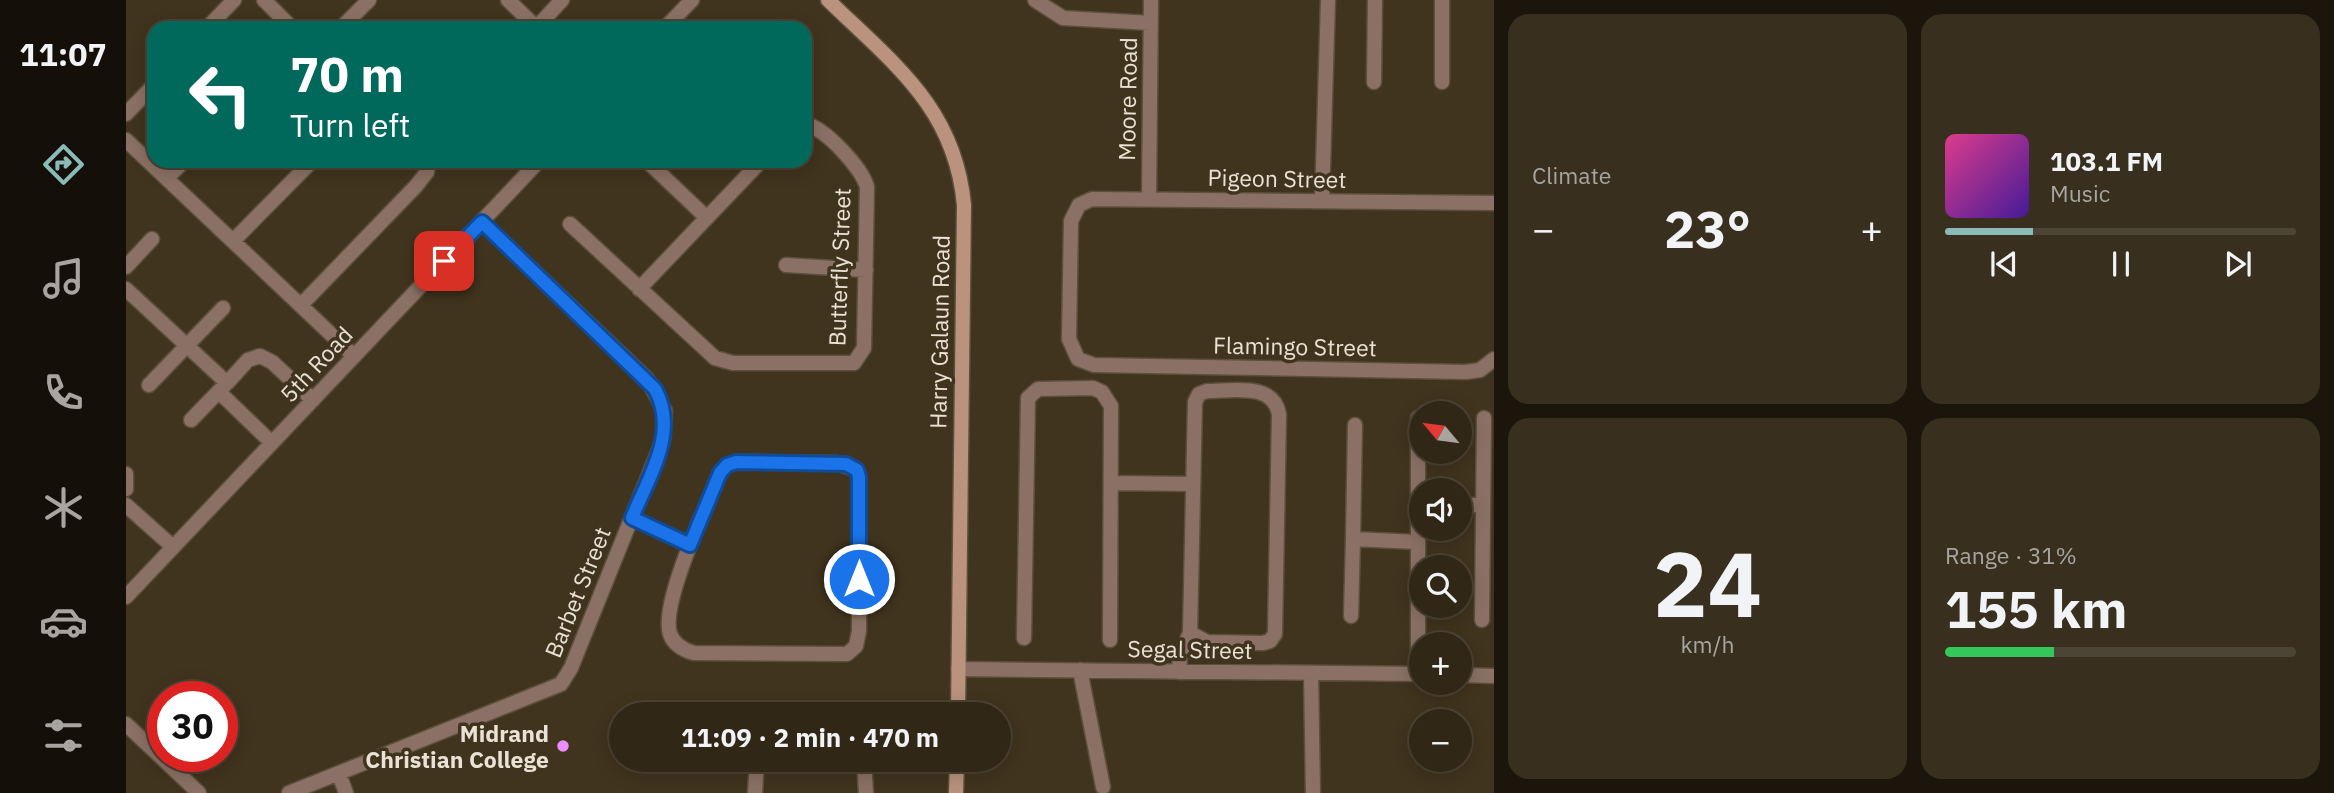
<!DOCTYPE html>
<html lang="en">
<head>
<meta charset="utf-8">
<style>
	:root { --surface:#312716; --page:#392f1f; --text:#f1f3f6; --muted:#a8a5a1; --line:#4c4435; --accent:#8bbbb9 }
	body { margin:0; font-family:"IBM Plex Sans",sans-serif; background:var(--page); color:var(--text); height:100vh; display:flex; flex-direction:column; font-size:26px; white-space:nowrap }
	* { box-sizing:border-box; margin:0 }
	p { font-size:23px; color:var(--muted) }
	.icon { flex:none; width:38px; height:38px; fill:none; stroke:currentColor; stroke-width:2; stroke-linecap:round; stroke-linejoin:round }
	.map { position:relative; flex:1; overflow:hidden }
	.sheet { display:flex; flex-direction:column; gap:14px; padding:14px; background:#1b150c; width:840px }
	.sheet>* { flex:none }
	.hud { position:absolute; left:21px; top:21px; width:665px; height:147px; border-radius:21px; box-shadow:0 4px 18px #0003,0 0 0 2px var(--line); background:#00695c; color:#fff; overflow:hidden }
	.needle { width:46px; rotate:299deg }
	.fabs { position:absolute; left:1283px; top:401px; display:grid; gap:14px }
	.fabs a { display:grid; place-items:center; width:63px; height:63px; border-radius:50%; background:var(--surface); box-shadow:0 4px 18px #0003,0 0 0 2px var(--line); font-size:35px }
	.speed { position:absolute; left:21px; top:681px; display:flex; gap:14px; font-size:35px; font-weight:700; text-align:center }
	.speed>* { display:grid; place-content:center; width:91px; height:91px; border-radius:50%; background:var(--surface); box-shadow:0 4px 18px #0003,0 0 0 2px var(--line); line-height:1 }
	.speed .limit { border:10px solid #d22; background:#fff; color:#111 }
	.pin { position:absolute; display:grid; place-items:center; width:60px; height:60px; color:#fff; margin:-30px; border-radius:14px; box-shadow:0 4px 10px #0006 }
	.me { position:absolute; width:77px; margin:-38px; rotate:0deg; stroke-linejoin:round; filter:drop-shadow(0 0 5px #0008) }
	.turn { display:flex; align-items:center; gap:24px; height:147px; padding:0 28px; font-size:32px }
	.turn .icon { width:91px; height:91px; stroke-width:2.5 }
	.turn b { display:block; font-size:49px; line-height:60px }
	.big { font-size:52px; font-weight:800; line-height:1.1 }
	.sheet .tile { flex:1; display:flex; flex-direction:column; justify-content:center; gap:10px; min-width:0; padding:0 24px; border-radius:21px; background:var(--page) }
	.sheet .dial { align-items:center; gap:0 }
	.dial b { font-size:91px; line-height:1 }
	.song { display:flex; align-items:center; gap:21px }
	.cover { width:84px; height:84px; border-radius:10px; background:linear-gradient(135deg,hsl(330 70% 55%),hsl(260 70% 35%)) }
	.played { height:7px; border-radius:4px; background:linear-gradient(90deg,var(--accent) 25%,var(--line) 25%) }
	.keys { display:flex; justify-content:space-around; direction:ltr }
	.heat { display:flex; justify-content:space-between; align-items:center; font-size:38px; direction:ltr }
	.charge { height:10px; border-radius:5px; background:linear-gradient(90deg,#34c759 31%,var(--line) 0) }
	.sheet .tiles { flex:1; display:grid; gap:14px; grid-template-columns:repeat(2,1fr) }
	.trip { position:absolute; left:483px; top:702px; width:402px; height:70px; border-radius:35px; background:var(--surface); box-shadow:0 4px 18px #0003,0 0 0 2px var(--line); font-weight:800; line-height:70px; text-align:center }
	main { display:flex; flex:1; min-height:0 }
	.menu { display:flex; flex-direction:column; width:126px; justify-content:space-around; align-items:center; background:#141009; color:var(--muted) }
	.menu .icon { width:49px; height:49px }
	.menu .current { color:var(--accent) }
	.menu b { font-size:32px; color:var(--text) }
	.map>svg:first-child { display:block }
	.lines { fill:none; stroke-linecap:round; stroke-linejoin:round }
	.minor-casing { stroke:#5c503b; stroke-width:17 }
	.secondary-casing { stroke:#5c503b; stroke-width:17 }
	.minor { stroke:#8b7165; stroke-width:14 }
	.secondary { stroke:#ba927e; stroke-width:14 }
	.route-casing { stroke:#114b97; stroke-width:18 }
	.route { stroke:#1a73e8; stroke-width:12 }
	.poi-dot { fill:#eb8dfc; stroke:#41341e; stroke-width:2.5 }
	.labels { text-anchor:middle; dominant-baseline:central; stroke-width:7; stroke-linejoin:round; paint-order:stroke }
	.street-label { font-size:23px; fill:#eae2d4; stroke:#41341e }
	.poi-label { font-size:23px; font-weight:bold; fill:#eae2d4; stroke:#41341e; text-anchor:end }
</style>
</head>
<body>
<main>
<nav class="menu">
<b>11:07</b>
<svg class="icon current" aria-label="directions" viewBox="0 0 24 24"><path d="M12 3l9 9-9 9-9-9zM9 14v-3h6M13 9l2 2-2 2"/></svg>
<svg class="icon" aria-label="music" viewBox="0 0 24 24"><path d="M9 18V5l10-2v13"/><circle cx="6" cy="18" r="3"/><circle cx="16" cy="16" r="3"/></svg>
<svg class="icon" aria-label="phone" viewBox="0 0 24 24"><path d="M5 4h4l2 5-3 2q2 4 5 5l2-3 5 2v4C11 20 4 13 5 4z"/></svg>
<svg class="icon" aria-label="climate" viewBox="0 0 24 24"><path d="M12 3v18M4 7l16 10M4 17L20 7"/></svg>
<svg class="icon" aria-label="car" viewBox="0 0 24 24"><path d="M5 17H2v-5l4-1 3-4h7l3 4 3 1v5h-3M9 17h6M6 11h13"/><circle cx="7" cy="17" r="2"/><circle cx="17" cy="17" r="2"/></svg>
<svg class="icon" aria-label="filters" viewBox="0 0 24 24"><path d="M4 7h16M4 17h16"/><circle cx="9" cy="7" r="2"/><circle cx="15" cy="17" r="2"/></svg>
</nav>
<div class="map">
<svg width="1368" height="793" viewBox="0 0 1368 793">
	<rect width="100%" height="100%" fill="#41341e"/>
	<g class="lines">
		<defs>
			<path id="minor" d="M 138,0 L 166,28
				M 382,0 L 411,28
				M 909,0 L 937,18 L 1025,23
				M 1316,0 L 1316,82
				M 218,25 L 243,0
				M 81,28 L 108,0
				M 410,28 L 436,0
				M 539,28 L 566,0
				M 1248,82 L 1249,0
				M 0,114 L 28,85
				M 0,140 L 228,356
				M 521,161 L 581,218
				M 41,178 L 58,161
				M 1023,199 L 1025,0
				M 1196,201 L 1202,0
				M 1368,203 L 966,199 L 953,205 L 945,221 L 943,339 L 952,359 L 968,365 L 1340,372 L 1354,370 L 1368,359
				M 444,224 L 589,358 L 607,363 L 728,363 L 738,348 L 741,187 C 736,168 698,127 679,124
				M 108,240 L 186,161
				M 660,265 L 740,270
				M 0,267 L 26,239
				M 0,289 L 101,383 L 122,360 L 134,356 L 146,362 L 187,400
				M 513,289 L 635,161
				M 176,304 L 290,186 L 301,172 L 302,161
				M 23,385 L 97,308
				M 93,392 L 146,443
				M 1292,418 L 1292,674
				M 65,420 L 98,386
				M 610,462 L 711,463 L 731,470 L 733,477 L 733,631 L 730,646 L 721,654 L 568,653 C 557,650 548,645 544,634 C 534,604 581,505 594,473 L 601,465 Z
				M 0,474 L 0,489
				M 986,483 L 1066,484
				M 0,505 L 47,547
				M 1334,505 L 1357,505
				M 506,518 L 564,545
				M 1227,539 L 1229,425
				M 0,597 L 413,161
				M 1225,616 L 1227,539 L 1291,542
				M 1356,620 L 1358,418
				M 898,638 L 902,398 L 912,389 L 967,388 L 976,392 L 985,406 L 984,640
				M 832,669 L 1295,674
				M 954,670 L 977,787
				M 1053,672 L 1054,655 L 1064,633 L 1069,402 L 1073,394 L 1081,391 C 1107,391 1147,382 1153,414 L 1149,634 L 1144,641 L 1137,643 L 1081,642 L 1064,633
				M 1185,673 L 1187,793
				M 1334,675 L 1368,676
				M 0,724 L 73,793
				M 738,760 L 740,793
				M 213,774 L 220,793
				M 163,793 L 435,684 L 445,668 L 537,440 L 539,411 L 521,379 L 356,222
				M 629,793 L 631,760"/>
			<path id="secondary" d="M 702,0 C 768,64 829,108 838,205 L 832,714
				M 830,793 L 831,760"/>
		</defs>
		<use href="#minor" class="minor-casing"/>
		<use href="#secondary" class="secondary-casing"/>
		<use href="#minor" class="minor"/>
		<use href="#secondary" class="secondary"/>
	</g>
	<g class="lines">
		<defs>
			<path id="route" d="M 318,261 L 356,222 L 529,389 C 553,432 523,476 506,518 L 564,545 L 594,473 L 601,465 L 610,462 L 720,464 L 731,470 L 733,477 L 733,579"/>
		</defs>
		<use href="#route" class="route-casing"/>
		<use href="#route" class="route"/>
	</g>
	<circle class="poi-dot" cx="437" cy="746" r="7"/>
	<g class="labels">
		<g class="street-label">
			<text transform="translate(1001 99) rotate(-89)">Moore Road</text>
			<text transform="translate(1151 178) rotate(1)">Pigeon Street</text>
			<text transform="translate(713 267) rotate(-88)">Butterfly Street</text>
			<text transform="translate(813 332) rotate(-89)">Harry Galaun Road</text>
			<text transform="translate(1169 346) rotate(1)">Flamingo Street</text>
			<text transform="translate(190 364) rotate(-47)">5th Road</text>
			<text transform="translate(451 592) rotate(-68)">Barbet Street</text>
			<text transform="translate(1064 649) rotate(1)">Segal Street</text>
		</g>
		<g class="poi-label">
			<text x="423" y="733">Midrand<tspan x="423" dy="26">Christian College</tspan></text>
		</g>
	</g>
</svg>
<div class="fabs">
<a><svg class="needle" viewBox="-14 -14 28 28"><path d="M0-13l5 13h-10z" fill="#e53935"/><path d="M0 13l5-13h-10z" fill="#a8a5a1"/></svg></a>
<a><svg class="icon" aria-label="sound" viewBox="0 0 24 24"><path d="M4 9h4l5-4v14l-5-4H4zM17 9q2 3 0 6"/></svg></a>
<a><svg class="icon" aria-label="search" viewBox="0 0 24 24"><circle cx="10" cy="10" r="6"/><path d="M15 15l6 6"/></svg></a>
<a>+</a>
<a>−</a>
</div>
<div class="speed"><div class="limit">30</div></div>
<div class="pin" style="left:318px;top:261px;background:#d93025"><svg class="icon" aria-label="arrive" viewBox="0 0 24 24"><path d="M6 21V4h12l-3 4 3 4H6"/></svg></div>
<svg class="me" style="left:733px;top:579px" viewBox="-20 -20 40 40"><circle r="17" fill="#1a73e8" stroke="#fff" stroke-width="3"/><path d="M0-11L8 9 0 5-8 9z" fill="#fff"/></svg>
<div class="trip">11:09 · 2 min · 470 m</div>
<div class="hud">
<div class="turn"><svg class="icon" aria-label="left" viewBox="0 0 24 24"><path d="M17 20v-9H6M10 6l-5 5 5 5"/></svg><div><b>70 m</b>Turn left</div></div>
</div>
</div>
<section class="sheet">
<div class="tiles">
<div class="tile"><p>Climate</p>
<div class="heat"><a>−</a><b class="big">23°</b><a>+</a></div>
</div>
<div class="tile">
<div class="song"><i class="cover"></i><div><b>103.1 FM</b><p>Music</p></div></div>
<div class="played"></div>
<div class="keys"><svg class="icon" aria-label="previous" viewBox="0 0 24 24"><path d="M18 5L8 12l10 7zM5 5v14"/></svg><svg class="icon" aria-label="pause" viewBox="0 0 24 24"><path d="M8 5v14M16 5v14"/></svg><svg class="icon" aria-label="next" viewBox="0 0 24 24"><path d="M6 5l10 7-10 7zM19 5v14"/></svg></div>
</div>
<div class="tile dial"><b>24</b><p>km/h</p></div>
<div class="tile"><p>Range · 31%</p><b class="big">155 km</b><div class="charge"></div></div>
</div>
</section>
</main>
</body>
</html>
